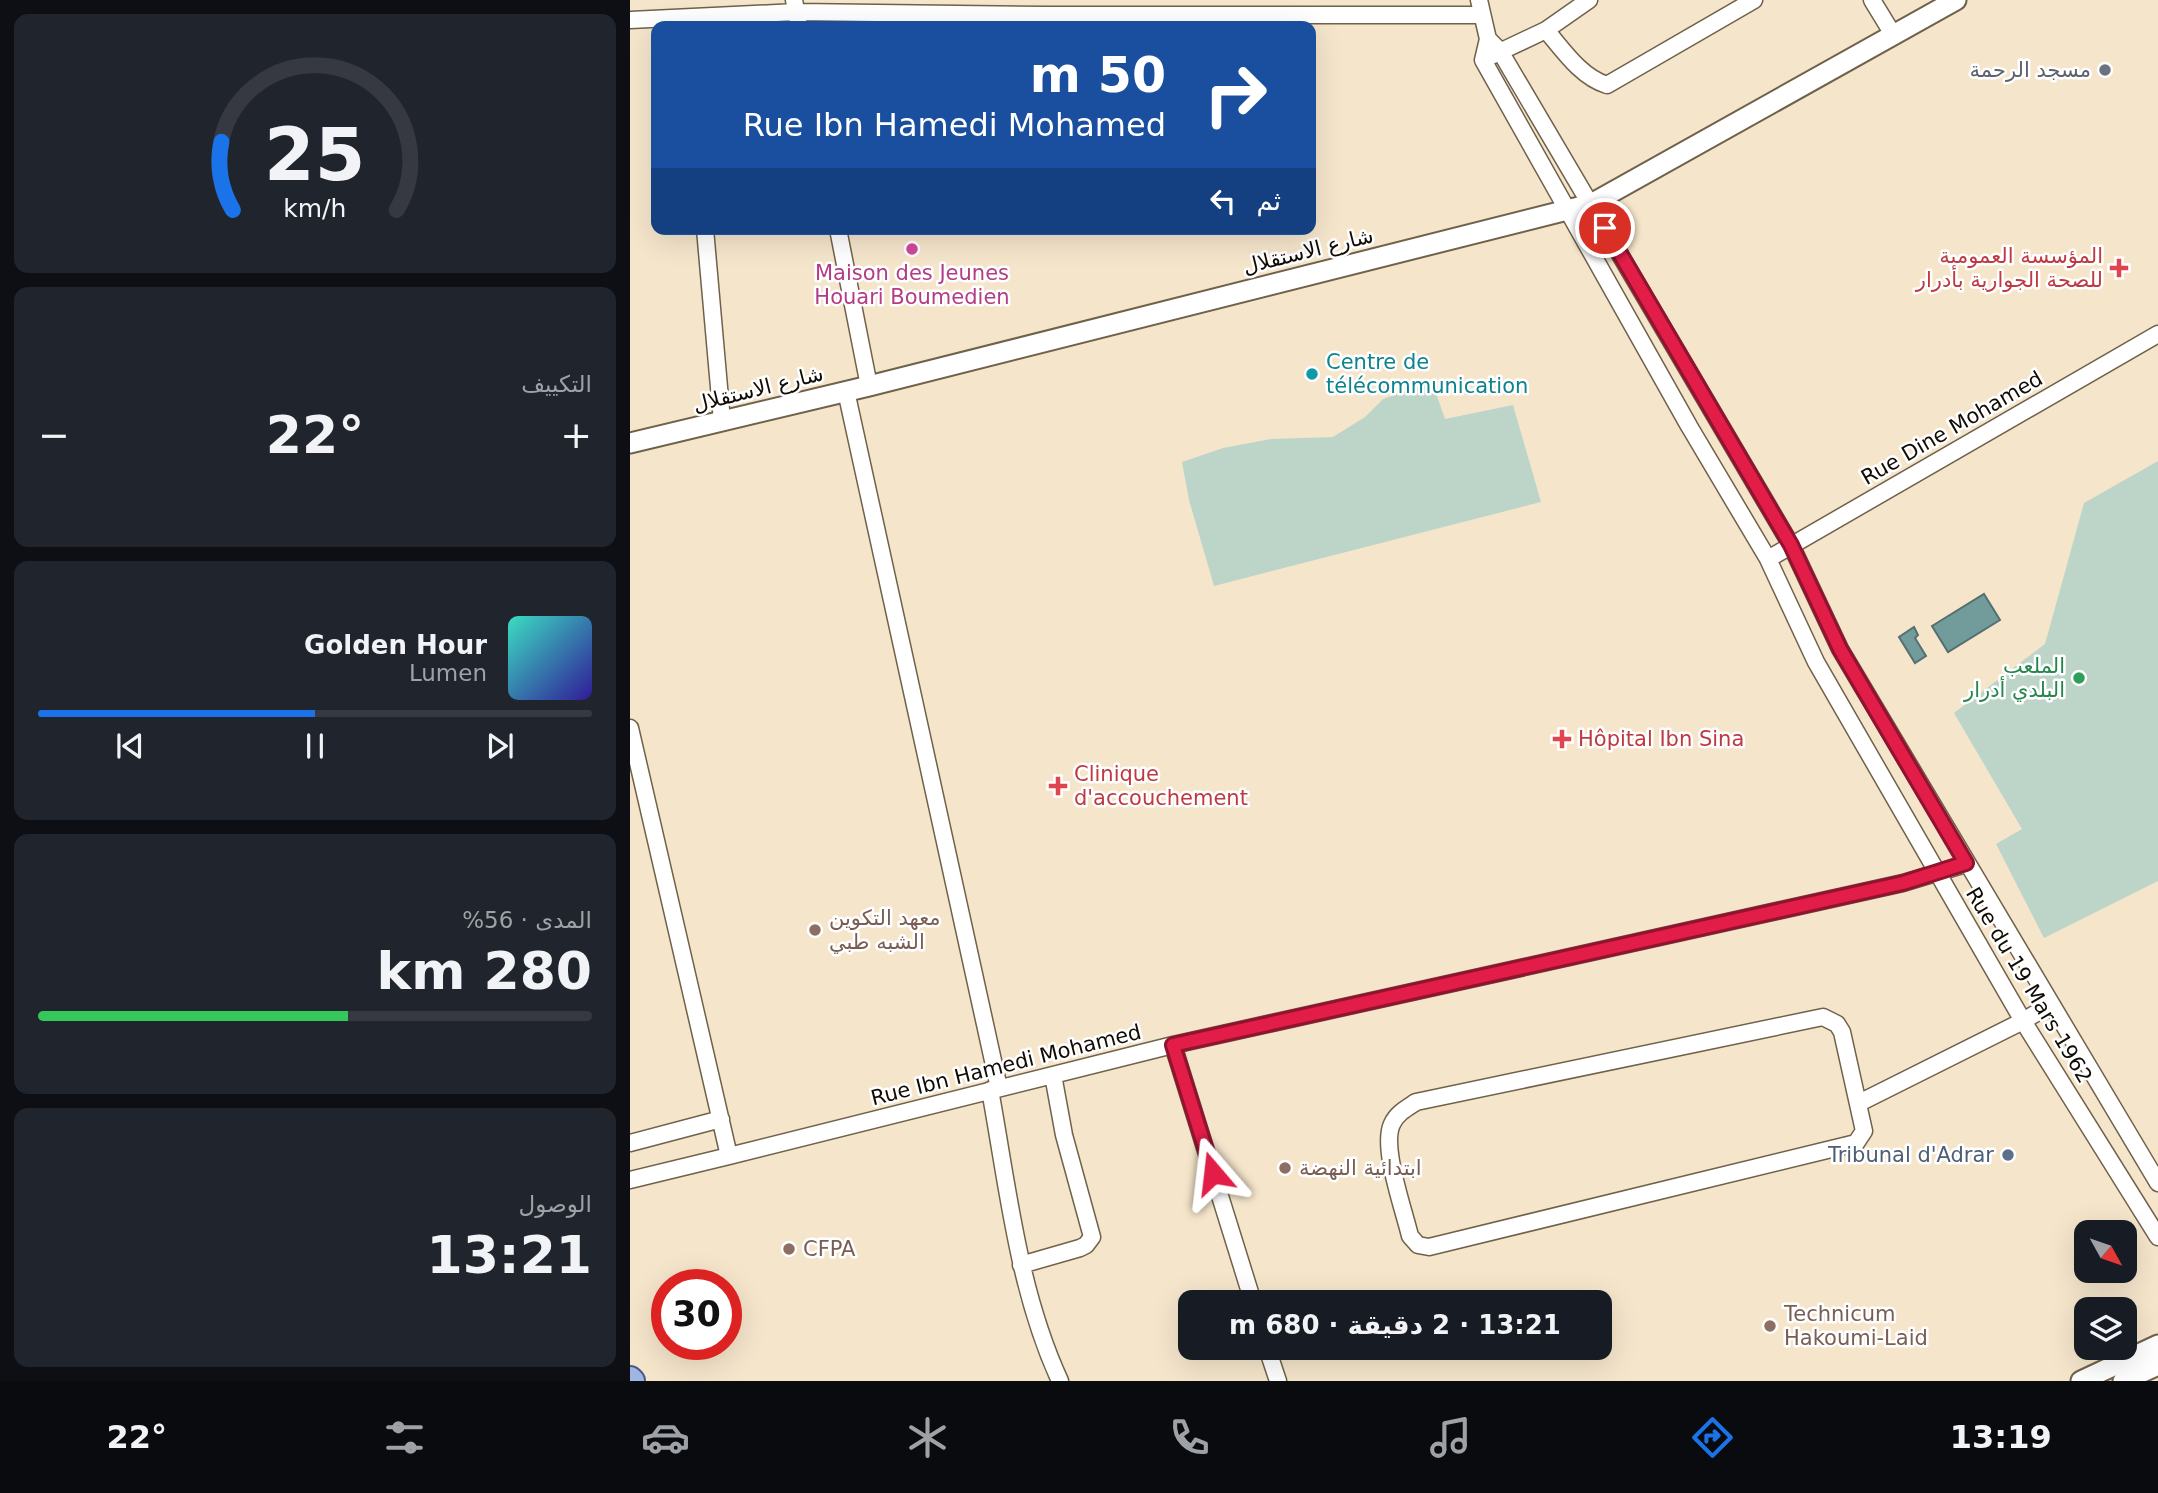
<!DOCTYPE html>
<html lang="ar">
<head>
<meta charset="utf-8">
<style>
	:root { --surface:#171b24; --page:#20242c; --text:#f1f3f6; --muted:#9ea1a6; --line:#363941; --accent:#1a73e8 }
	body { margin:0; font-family:"DejaVu Sans",Cairo,sans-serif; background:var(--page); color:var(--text); direction:rtl; height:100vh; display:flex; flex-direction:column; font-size:26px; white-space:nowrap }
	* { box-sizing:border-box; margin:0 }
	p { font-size:23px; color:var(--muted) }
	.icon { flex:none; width:38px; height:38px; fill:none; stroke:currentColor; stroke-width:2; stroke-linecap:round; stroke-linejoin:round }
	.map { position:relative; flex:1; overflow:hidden; direction:ltr }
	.side { display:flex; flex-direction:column; gap:14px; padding:14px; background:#0d0f14; width:630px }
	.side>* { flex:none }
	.top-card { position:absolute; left:21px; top:21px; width:665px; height:214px; border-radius:14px; box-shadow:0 7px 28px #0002; direction:rtl; background:#1a4fa0; color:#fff; overflow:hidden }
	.needle { width:46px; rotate:130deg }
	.tools { position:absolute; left:1444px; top:1220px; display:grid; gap:14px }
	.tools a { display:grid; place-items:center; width:63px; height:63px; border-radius:14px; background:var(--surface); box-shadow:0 7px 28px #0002; font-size:35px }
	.speed { position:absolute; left:21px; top:1269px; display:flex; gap:14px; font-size:35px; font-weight:700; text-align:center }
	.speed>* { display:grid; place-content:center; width:91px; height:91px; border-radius:50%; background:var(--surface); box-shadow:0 7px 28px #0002; line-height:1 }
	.speed .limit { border:10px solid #d22; background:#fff; color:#111 }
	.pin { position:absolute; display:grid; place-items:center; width:60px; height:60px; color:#fff; margin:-30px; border:4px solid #fff; border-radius:50%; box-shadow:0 2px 7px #0007 }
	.me { position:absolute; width:77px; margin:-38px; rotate:343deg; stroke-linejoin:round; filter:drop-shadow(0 0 5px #0008) }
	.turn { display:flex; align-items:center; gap:24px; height:147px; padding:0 35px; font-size:32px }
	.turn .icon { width:91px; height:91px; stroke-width:2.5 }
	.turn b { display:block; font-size:49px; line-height:60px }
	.then { display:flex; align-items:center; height:66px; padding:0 35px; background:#0003; gap:14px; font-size:26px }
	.big { font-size:52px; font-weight:600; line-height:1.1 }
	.side .card { flex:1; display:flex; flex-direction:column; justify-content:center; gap:10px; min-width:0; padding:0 24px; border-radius:14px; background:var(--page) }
	.side .dial { align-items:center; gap:0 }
	.dial svg { height:182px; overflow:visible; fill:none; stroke:var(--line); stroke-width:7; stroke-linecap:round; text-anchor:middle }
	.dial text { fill:var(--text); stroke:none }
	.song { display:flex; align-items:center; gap:21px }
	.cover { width:84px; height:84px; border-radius:10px; background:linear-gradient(135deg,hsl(170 70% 55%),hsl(250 70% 35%)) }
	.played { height:7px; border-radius:4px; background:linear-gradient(90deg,var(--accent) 50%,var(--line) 50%) }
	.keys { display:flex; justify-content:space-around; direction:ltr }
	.heat { display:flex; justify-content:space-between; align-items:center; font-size:38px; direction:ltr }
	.charge { height:10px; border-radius:5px; background:linear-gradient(90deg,#34c759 56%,var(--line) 0) }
	.trip { position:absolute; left:548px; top:1290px; width:434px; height:70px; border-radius:14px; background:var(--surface); box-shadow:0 7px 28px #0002; font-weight:600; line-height:70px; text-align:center; direction:rtl }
	.dock { display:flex; height:112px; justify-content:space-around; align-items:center; background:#090b0e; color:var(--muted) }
	.dock .icon { width:49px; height:49px }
	.dock .active { color:var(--accent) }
	.dock b { font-size:32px; color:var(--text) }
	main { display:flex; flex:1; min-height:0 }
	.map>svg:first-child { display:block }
	.green { fill:#bdd5c9 }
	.water { fill:#729c9b; stroke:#55706e; stroke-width:2 }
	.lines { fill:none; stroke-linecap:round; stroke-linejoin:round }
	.minor-casing { stroke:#6f614a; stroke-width:19 }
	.tertiary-casing { stroke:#6f614a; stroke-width:23 }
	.primary-casing { stroke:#445a89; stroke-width:28 }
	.minor { stroke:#fff; stroke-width:16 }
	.tertiary { stroke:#fff; stroke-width:19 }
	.primary { stroke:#a0b5e3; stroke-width:24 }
	.route-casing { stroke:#92132f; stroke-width:18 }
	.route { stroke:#e11d48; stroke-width:12 }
	.worship-dot { fill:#6b7280; stroke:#fff; stroke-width:2.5 }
	.hotel-dot { fill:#d1479c; stroke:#fff; stroke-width:2.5 }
	.health-dot { fill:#e0444e; stroke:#fff; stroke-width:2.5 }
	.culture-dot { fill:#0f9aa8; stroke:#fff; stroke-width:2.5 }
	.leisure-dot { fill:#2e9e5b; stroke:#fff; stroke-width:2.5 }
	.education-dot { fill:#8d6e63; stroke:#fff; stroke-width:2.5 }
	.service-dot { fill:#5c6f8a; stroke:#fff; stroke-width:2.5 }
	.labels { text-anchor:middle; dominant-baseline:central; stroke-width:5; stroke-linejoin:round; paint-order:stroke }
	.worship-label { font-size:21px; fill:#5b616d; stroke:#fff; text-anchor:end }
	.street-label { font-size:21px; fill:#100b04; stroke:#fff }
	.health-label { font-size:21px; fill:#be3a42; stroke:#fff; text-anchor:start }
	.hotel-label { font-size:21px; fill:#b23c85; stroke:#fff }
	.culture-label { font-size:21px; fill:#0d838f; stroke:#fff; text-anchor:start }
	.leisure-label { font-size:21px; fill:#27864d; stroke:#fff; text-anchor:end }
	.education-label { font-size:21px; fill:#785e54; stroke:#fff; text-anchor:start }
	.service-label { font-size:21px; fill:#4e5e75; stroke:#fff; text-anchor:end }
</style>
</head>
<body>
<main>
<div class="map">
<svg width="1528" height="1381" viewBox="0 0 1528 1381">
	<rect width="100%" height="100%" fill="#f5e5cb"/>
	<path class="green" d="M 802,382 L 815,419 L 883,405 L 911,502 L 584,586 L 559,500 L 552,462 L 593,448 L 641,439 L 703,437 L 735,417 L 753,399 Z
		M 1528,461 L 1528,881 L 1414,938 L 1366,844 L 1392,829 L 1324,713 L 1415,644 L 1454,503 Z"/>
	<path class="water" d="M 1354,594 L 1370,620 L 1318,652 L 1302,626 Z
		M 1284,627 L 1288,635 L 1285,638 L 1296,656 L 1285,663 L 1269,637 Z"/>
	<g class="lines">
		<defs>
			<path id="minor" d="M 164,0 L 169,26
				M 849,0 L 858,39 L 853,60 L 1059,426 L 1138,559 L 1186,662 L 1393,1021 L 1528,1237
				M 1242,0 L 1264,36
				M 0,20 L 166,12 L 413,15 L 852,15
				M 916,30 C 933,50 951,77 977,85 L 1124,0
				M 858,39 L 870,51 L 1161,545 L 1210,649 L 1528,1183
				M 861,56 L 916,30 L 959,0
				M 75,229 L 92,421
				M 208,229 L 239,386
				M 216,391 L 369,1088
				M 1138,559 L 1528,334
				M 0,728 L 99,1156 L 543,1045 L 1273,883 L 1336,864
				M 1193,1017 L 1207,1024 L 1212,1032 L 1234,1131 L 1226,1143 L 799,1247 L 788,1245 L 780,1236 C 774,1210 751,1147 762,1124 C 767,1113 777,1108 786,1102 Z
				M 543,1045 L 623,1302
				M 360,1090 C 378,1188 388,1290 430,1381
				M 1229,1103 L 1393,1021 L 1421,1004
				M 0,1143 L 91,1119
				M 0,1180 L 99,1156
				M 391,1265 L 450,1248 L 456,1245 L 462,1237 L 434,1135 L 423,1075
				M 637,1348 L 648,1381"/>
			<path id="tertiary" d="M 0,443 L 239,386 L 961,204 L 1326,0
				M 1451,1381 L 1528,1345
				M 1493,1381 L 1528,1365"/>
			<path id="primary" d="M 0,1379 L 2,1381"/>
		</defs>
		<use href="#minor" class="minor-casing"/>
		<use href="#tertiary" class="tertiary-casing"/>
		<use href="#primary" class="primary-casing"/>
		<use href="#minor" class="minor"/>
		<use href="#tertiary" class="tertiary"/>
		<use href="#primary" class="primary"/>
	</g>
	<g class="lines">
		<defs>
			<path id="route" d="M 583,1173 L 543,1045 L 1273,883 L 1336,863 L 1210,649 L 1161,545 L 975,228"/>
		</defs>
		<use href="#route" class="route-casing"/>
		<use href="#route" class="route"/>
	</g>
	<circle class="worship-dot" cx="1475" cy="70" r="7"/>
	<circle class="hotel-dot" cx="282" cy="249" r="7"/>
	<g class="health-dot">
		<path d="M1485.5 257.5h7v7h7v7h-7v7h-7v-7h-7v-7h7z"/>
		<path d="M928.5 728.5h7v7h7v7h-7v7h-7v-7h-7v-7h7z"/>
		<path d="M424.5 775.5h7v7h7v7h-7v7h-7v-7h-7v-7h7z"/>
	</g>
	<circle class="culture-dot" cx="682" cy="374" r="7"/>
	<circle class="leisure-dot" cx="1449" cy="678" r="7"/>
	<g class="education-dot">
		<circle cx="185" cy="930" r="7"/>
		<circle cx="655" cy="1168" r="7"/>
		<circle cx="159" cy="1249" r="7"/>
		<circle cx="1140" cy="1326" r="7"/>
	</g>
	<circle class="service-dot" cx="1378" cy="1155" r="7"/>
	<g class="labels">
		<g class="worship-label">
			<text x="1461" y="70">مسجد الرحمة</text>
		</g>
		<g class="street-label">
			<text transform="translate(678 251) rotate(-14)">شارع الاستقلال</text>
			<text transform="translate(128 389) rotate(-14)">شارع الاستقلال</text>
			<text transform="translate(1322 428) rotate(-30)">Rue Dine Mohamed</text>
			<text transform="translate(1399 985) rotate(59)">Rue du 19 Mars 1962</text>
			<text transform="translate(376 1065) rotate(-14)">Rue Ibn Hamedi Mohamed</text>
		</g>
		<g class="health-label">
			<text x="1473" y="256" text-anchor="end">المؤسسة العمومية<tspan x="1473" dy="24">للصحة الجوارية بأدرار</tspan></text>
			<text x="948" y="739">Hôpital Ibn Sina</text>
			<text x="444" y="774">Clinique<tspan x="444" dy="24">d'accouchement</tspan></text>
		</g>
		<g class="hotel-label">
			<text x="282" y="273">Maison des Jeunes<tspan x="282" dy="24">Houari Boumedien</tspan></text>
		</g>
		<g class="culture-label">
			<text x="696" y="362">Centre de<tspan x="696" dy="24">télécommunication</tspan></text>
		</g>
		<g class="leisure-label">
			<text x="1435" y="666">الملعب<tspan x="1435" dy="24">البلدي أدرار</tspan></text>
		</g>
		<g class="education-label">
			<text x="199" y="918">معهد التكوين<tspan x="199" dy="24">الشبه طبي</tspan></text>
			<text x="669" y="1168">ابتدائية النهضة</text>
			<text x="173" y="1249">CFPA</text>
			<text x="1154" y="1314">Technicum<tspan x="1154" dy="24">Hakoumi-Laid</tspan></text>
		</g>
		<g class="service-label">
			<text x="1364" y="1155">Tribunal d'Adrar</text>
		</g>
	</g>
</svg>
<div class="tools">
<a><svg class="needle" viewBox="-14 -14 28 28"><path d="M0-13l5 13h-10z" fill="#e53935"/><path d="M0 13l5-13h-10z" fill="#9ea1a6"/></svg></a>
<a><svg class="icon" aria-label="layers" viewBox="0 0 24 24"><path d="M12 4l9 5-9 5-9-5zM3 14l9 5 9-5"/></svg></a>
</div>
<div class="speed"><div class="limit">30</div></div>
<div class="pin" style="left:975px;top:228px;background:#d93025"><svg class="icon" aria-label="arrive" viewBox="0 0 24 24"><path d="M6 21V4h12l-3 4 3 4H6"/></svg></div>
<svg class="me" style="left:583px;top:1173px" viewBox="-20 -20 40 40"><path d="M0-17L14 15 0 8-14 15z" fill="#e11d48" stroke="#fff" stroke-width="4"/></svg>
<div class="trip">13:21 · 2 دقيقة · 680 m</div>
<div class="top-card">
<div class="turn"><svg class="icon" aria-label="right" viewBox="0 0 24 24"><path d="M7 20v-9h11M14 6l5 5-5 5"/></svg><div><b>50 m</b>Rue Ibn Hamedi Mohamed</div></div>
<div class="then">ثم<svg class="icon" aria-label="left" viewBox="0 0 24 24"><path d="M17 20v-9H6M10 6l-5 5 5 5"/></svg></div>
</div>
</div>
<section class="side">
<div class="card dial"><svg viewBox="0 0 100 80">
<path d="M14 69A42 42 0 1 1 86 69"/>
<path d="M14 69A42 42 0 0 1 9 39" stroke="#1a73e8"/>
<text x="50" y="56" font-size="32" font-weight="700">25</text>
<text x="50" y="72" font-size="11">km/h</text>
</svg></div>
<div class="card"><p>التكييف</p>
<div class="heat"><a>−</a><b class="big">22°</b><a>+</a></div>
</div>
<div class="card">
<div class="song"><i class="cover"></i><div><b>Golden Hour</b><p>Lumen</p></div></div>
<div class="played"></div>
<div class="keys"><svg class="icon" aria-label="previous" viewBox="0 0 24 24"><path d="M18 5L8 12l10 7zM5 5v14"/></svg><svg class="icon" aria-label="pause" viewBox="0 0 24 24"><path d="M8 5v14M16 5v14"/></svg><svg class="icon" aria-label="next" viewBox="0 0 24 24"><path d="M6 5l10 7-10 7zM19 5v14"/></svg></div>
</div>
<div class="card"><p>المدى · 56%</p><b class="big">280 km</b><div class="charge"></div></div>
<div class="card"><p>الوصول</p><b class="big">13:21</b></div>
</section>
</main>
<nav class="dock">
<b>13:19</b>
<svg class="icon active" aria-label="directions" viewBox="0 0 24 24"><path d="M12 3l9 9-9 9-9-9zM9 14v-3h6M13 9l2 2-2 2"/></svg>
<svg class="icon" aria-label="music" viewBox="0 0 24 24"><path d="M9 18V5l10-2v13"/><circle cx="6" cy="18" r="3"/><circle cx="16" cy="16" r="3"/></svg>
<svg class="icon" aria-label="phone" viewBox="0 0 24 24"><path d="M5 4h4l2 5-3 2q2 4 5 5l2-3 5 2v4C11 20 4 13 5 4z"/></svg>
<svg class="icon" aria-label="climate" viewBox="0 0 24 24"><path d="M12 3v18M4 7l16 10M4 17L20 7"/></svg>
<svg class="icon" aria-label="car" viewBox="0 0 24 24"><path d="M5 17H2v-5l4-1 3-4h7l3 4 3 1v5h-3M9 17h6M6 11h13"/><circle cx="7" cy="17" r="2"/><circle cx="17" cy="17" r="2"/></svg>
<svg class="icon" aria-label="filters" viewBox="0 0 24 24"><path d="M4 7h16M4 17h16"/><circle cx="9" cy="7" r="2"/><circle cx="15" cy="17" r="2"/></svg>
<b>22°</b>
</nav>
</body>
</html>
